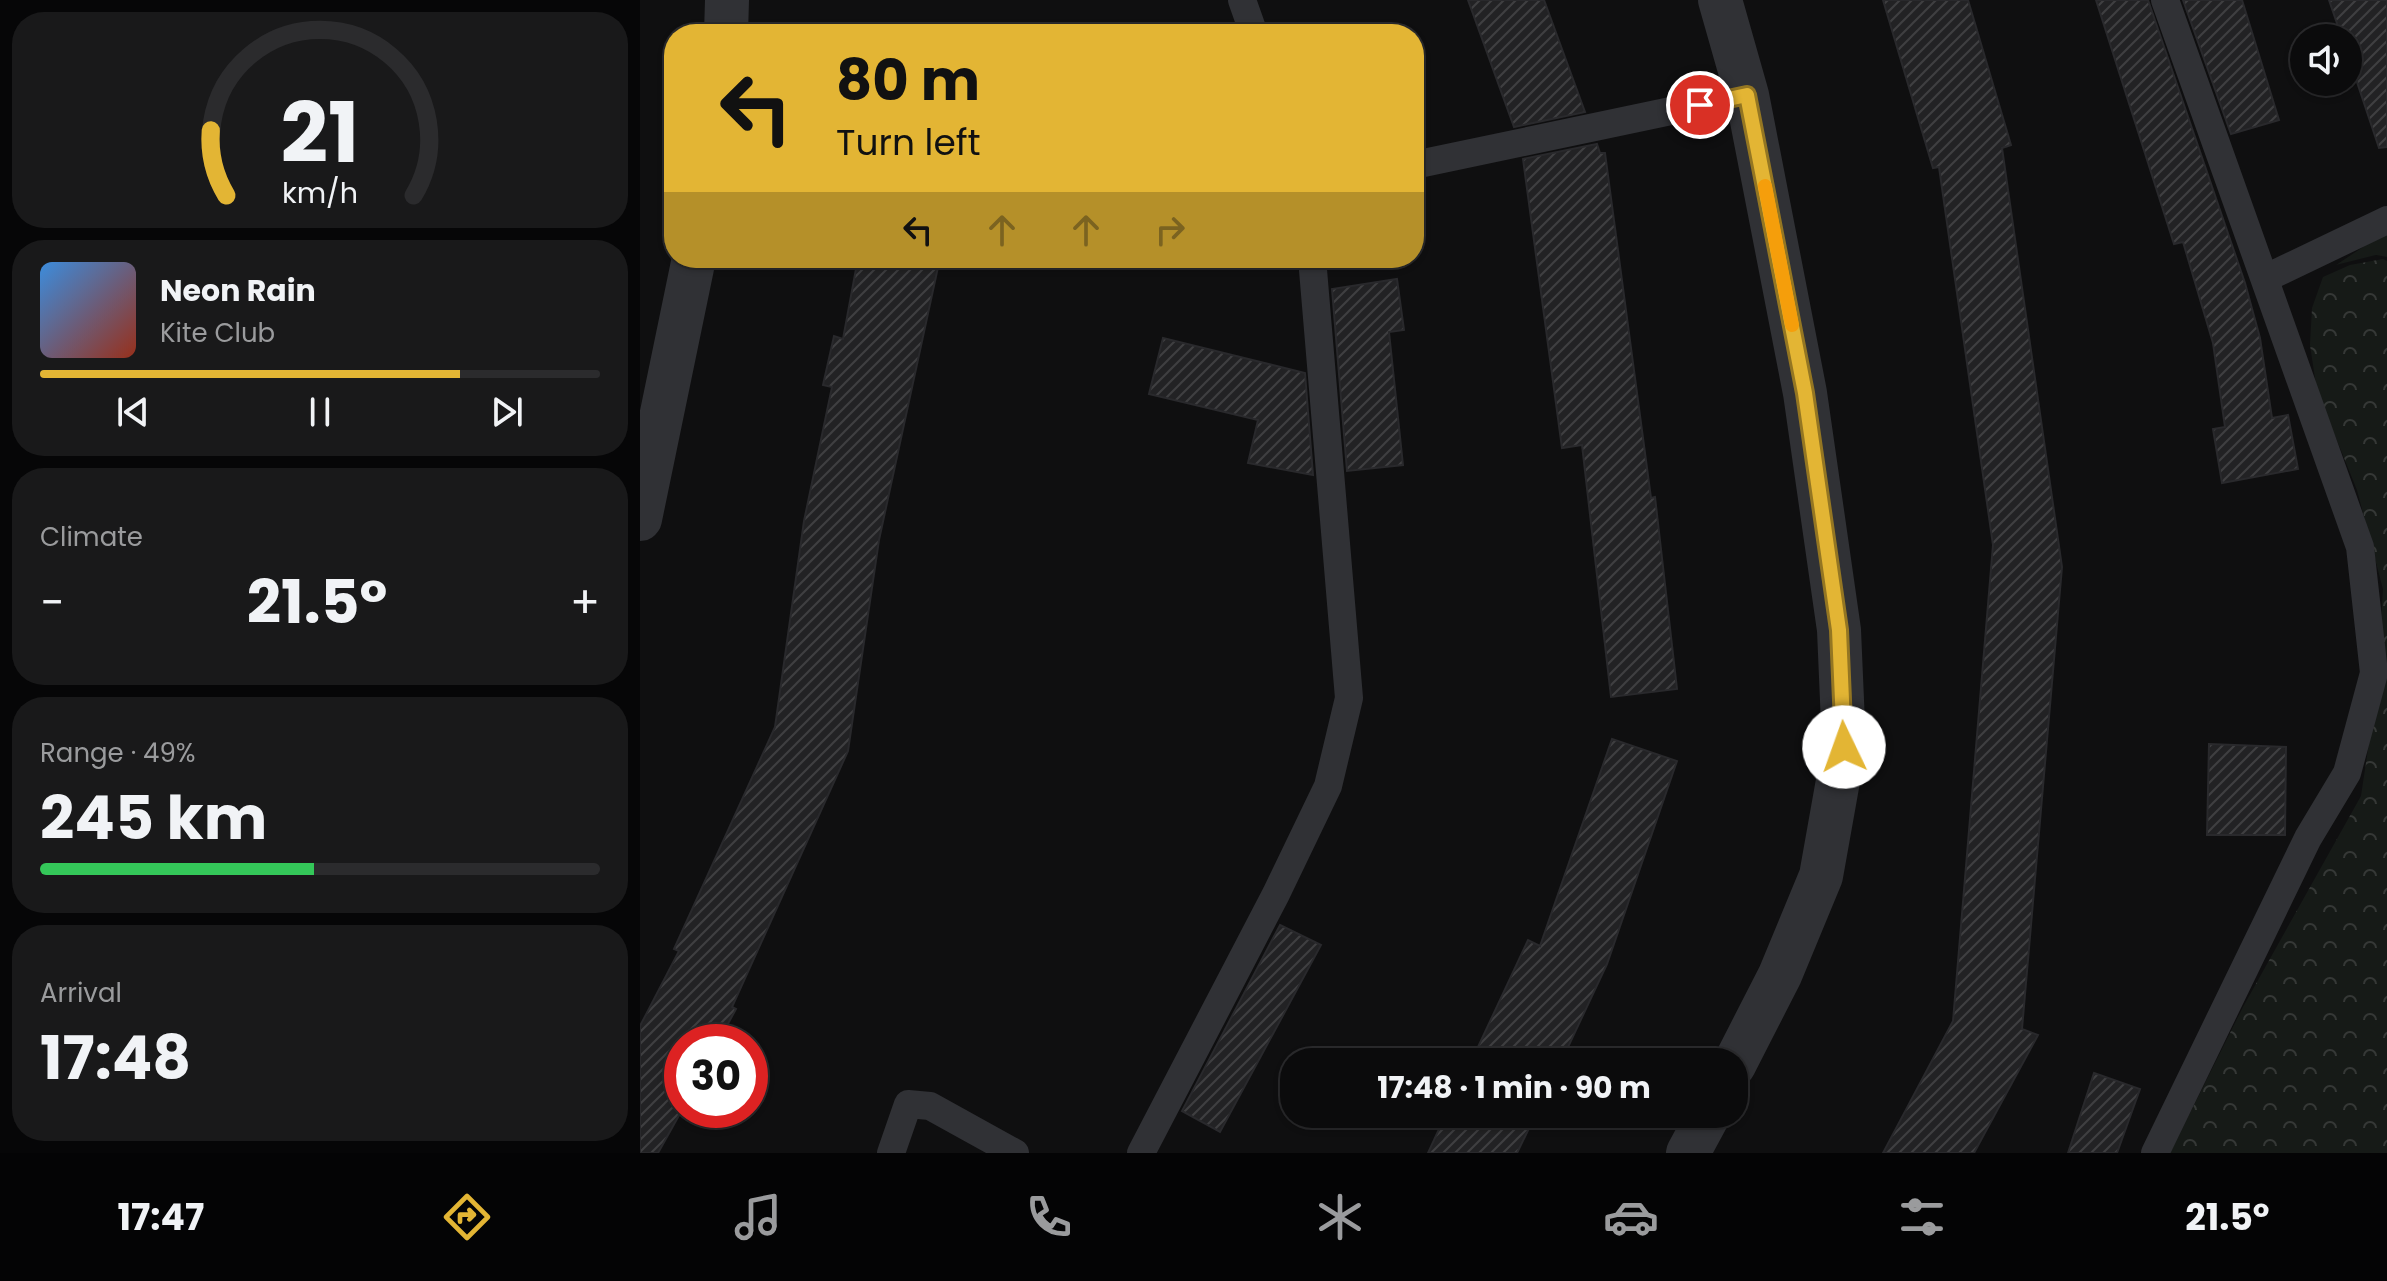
<!DOCTYPE html>
<html lang="en">
<head>
<meta charset="utf-8">
<style>
	:root { --surface:#0b0b0c; --page:#19191a; --text:#f1f3f6; --muted:#9a9b9d; --line:#2b2b2d; --accent:#e3b534 }
	body { margin:0; font-family:Poppins,sans-serif; background:var(--page); color:var(--text); height:100vh; display:flex; flex-direction:column; font-size:30px; white-space:nowrap }
	* { box-sizing:border-box; margin:0 }
	p { font-size:26px; color:var(--muted) }
	.icon { flex:none; width:44px; height:44px; fill:none; stroke:currentColor; stroke-width:2; stroke-linecap:round; stroke-linejoin:round }
	.map { position:relative; flex:1; overflow:hidden }
	.sheet { display:flex; flex-direction:column; gap:12px; padding:12px; background:#060607; width:640px }
	.sheet>* { flex:none }
	.top-card { position:absolute; left:24px; top:24px; width:760px; height:244px; border-radius:32px; box-shadow:0 2px 6px #0004,0 0 0 2px var(--line); background:#e3b534; color:#111; overflow:hidden }
	.buttons { position:absolute; left:1650px; top:24px; display:grid; gap:16px }
	.buttons a { display:grid; place-items:center; width:72px; height:72px; border-radius:50%; background:var(--surface); box-shadow:0 2px 6px #0004,0 0 0 2px var(--line); font-size:40px }
	.speed { position:absolute; left:24px; top:1024px; display:flex; gap:16px; font-size:40px; font-weight:700; text-align:center }
	.speed>* { display:grid; place-content:center; width:104px; height:104px; border-radius:50%; background:var(--surface); box-shadow:0 2px 6px #0004,0 0 0 2px var(--line); line-height:1 }
	.speed .limit { border:12px solid #d22; background:#fff; color:#111 }
	.pin { position:absolute; display:grid; place-items:center; width:68px; height:68px; color:#fff; margin:-34px; border:4px solid #fff; border-radius:50%; box-shadow:0 2px 8px #0007 }
	.me { position:absolute; width:88px; margin:-44px; rotate:357deg; stroke-linejoin:round; filter:drop-shadow(0 0 6px #0008) }
	.turn { display:flex; align-items:center; gap:28px; height:168px; padding:0 40px; font-size:36px }
	.turn .icon { width:104px; height:104px; stroke-width:2.5 }
	.turn b { display:block; font-size:56px; line-height:68px }
	.lanes { display:flex; align-items:center; height:76px; padding:0 40px; background:#0003; justify-content:center; gap:40px; direction:ltr }
	.lanes .off { opacity:.35 }
	.big { font-size:60px; font-weight:700; line-height:1.1 }
	.sheet .widget { flex:1; display:flex; flex-direction:column; justify-content:center; gap:12px; min-width:0; padding:0 28px; border-radius:32px; background:var(--page) }
	.sheet .dial { align-items:center; gap:0 }
	.dial svg { height:208px; overflow:visible; fill:none; stroke:var(--line); stroke-width:7; stroke-linecap:round; text-anchor:middle }
	.dial text { fill:var(--text); stroke:none }
	.song { display:flex; align-items:center; gap:24px }
	.cover { width:96px; height:96px; border-radius:12px; background:linear-gradient(135deg,hsl(210 70% 55%),hsl(10 70% 35%)) }
	.played { height:8px; border-radius:4px; background:linear-gradient(90deg,var(--accent) 75%,var(--line) 75%) }
	.keys { display:flex; justify-content:space-around; direction:ltr }
	.heat { display:flex; justify-content:space-between; align-items:center; font-size:44px; direction:ltr }
	.charge { height:12px; border-radius:6px; background:linear-gradient(90deg,#34c759 49%,var(--line) 0) }
	.trip { position:absolute; left:640px; top:1048px; width:468px; height:80px; border-radius:32px; background:var(--surface); box-shadow:0 2px 6px #0004,0 0 0 2px var(--line); font-weight:700; line-height:80px; text-align:center }
	.dock { display:flex; height:128px; justify-content:space-around; align-items:center; background:#040405; color:var(--muted) }
	.dock .icon { width:56px; height:56px }
	.dock .selected { color:var(--accent) }
	.dock b { font-size:36px; color:var(--text) }
	main { display:flex; flex:1; min-height:0 }
	.map>svg:first-child { display:block }
	.green { fill:#161a17 }
	.forest { fill:url(#forest-crowns) }
	.building { fill:url(#building-hatch); stroke:#29292c; stroke-width:2 }
	.lines { fill:none; stroke-linecap:round; stroke-linejoin:round }
	.lane { stroke:#303135; stroke-width:28 }
	.street { stroke:#303135; stroke-width:44 }
	.route-casing { stroke:#947622; stroke-width:20 }
	.route { stroke:#e3b534; stroke-width:14 }
	.slow { stroke:#f59e0b; stroke-width:14 }
</style>
</head>
<body>
<main>
<section class="sheet">
<div class="widget dial"><svg viewBox="0 0 100 80">
<path d="M14 69A42 42 0 1 1 86 69"/>
<path d="M14 69A42 42 0 0 1 8 44" stroke="#e3b534"/>
<text x="50" y="56" font-size="32" font-weight="700">21</text>
<text x="50" y="72" font-size="11">km/h</text>
</svg></div>
<div class="widget">
<div class="song"><i class="cover"></i><div><b>Neon Rain</b><p>Kite Club</p></div></div>
<div class="played"></div>
<div class="keys"><svg class="icon" aria-label="previous" viewBox="0 0 24 24"><path d="M18 5L8 12l10 7zM5 5v14"/></svg><svg class="icon" aria-label="pause" viewBox="0 0 24 24"><path d="M8 5v14M16 5v14"/></svg><svg class="icon" aria-label="next" viewBox="0 0 24 24"><path d="M6 5l10 7-10 7zM19 5v14"/></svg></div>
</div>
<div class="widget"><p>Climate</p>
<div class="heat"><a>−</a><b class="big">21.5°</b><a>+</a></div>
</div>
<div class="widget"><p>Range · 49%</p><b class="big">245 km</b><div class="charge"></div></div>
<div class="widget"><p>Arrival</p><b class="big">17:48</b></div>
</section>
<div class="map">
<svg width="1747" height="1153" viewBox="0 0 1747 1153">
	<defs>
		<pattern id="forest-crowns" width="20" height="18" patternUnits="userSpaceOnUse" patternTransform="scale(2)"><rect width="20" height="18" fill="#161a17"/><path d="M2 6a3 3 0 1 1 6 0M12 15a3 3 0 1 1 6 0" fill="none" stroke="#353836"/></pattern>
		<pattern id="building-hatch" width="6" height="6" patternUnits="userSpaceOnUse" patternTransform="scale(2)"><rect width="6" height="6" fill="#222224"/><path d="M-1 1l2-2M0 6l6-6M5 7l2-2" fill="none" stroke="#3f3f41"/></pattern>
	</defs>
	<rect width="100%" height="100%" fill="#0f0f10"/>
	<path class="green" d="M 1747,231 L 1747,257 L 1736,255 L 1696,265 Z"/>
	<path class="forest" d="M 1743,259 L 1747,261 L 1747,1153 L 1530,1153 L 1603,1007 L 1721,796 L 1737,690 L 1743,589 L 1717,490 L 1677,391 L 1670,345 L 1672,308 L 1683,277 L 1710,265 Z"/>
	<path class="building" d="M 828,0 L 904,0 L 945,112 L 874,127 Z
		M 1243,0 L 1328,0 L 1371,145 L 1362,148 L 1422,567 L 1382,1029 L 1398,1035 L 1334,1153 L 1243,1153 L 1313,1021 L 1353,545 L 1299,167 L 1293,168 Z
		M 1456,0 L 1508,0 L 1605,283 L 1620,338 L 1632,418 L 1648,415 L 1658,469 L 1582,483 L 1573,429 L 1585,427 L 1573,343 L 1543,242 L 1534,244 Z
		M 1543,0 L 1602,0 L 1639,120 L 1591,134 Z
		M 1689,0 L 1747,0 L 1747,147 L 1739,148 L 1708,55 L 1708,38 L 1702,38 Z
		M 957,144 L 960,153 L 965,153 L 1011,498 L 1015,497 L 1037,689 L 971,697 L 942,445 L 922,448 L 883,159 Z
		M 218,258 L 300,258 L 239,540 L 208,751 L 92,1007 L 96,1009 L 78,1042 L 42,1042 L 42,1110 L 18,1153 L 0,1153 L 0,1026 L 39,951 L 34,949 L 135,727 L 164,521 L 192,387 L 183,385 L 194,336 L 203,339 Z
		M 757,279 L 764,330 L 749,332 L 763,465 L 707,471 L 692,289 Z
		M 523,338 L 665,373 L 673,475 L 608,463 L 618,420 L 509,394 Z
		M 972,739 L 1037,761 L 967,964 L 921,1062 L 831,1062 L 888,940 L 900,946 Z
		M 1569,744 L 1646,747 L 1645,835 L 1567,835 Z
		M 640,925 L 681,945 L 580,1132 L 542,1111 Z
		M 1454,1073 L 1500,1089 L 1477,1153 L 1428,1153 Z
		M 806,1114 L 896,1114 L 877,1153 L 788,1153 Z"/>
	<g class="lines">
		<path class="lane" d="M 602,0 L 614,34
			M 774,165 L 1107,95
			M 1626,278 L 1747,220
			M 251,1153 L 268,1104 L 290,1106 L 375,1153
			M 501,1153 L 636,894 L 688,786 L 709,698 L 672,258
			M 1515,1153 L 1668,838 L 1707,773 L 1734,673 L 1720,547 L 1525,0"/>
		<path class="street" d="M 1080,0 L 1107,95 L 1165,393 L 1199,630 L 1204,747 L 1181,876 L 1140,975 L 1094,1065
			M 86,34 L 87,0
			M 0,519 L 54,258
			M 1048,1153 L 1069,1114"/>
	</g>
	<g class="lines">
		<defs>
			<path id="route" d="M 1060,105 L 1107,95 L 1165,393 L 1199,630 L 1204,747"/>
		</defs>
		<use href="#route" class="route-casing"/>
		<use href="#route" class="route"/>
		<path class="slow" d="M 1125,186 L 1152,325"/>
	</g>
</svg>
<div class="buttons">
<a><svg class="icon" aria-label="sound" viewBox="0 0 24 24"><path d="M4 9h4l5-4v14l-5-4H4zM17 9q2 3 0 6"/></svg></a>
</div>
<div class="speed"><div class="limit">30</div></div>
<div class="pin" style="left:1060px;top:105px;background:#d93025"><svg class="icon" aria-label="arrive" viewBox="0 0 24 24"><path d="M6 21V4h12l-3 4 3 4H6"/></svg></div>
<svg class="me" style="left:1204px;top:747px" viewBox="-20 -20 40 40"><circle r="19" fill="#fff"/><path d="M0-13L10 11 0 6-10 11z" fill="#e3b534"/></svg>
<div class="trip">17:48 · 1 min · 90 m</div>
<div class="top-card">
<div class="turn"><svg class="icon" aria-label="left" viewBox="0 0 24 24"><path d="M17 20v-9H6M10 6l-5 5 5 5"/></svg><div><b>80 m</b>Turn left</div></div>
<div class="lanes"><svg class="icon" aria-label="left" viewBox="0 0 24 24"><path d="M17 20v-9H6M10 6l-5 5 5 5"/></svg><svg class="icon off" aria-label="ahead" viewBox="0 0 24 24"><path d="M12 20V5M6 11l6-6 6 6"/></svg><svg class="icon off" aria-label="ahead" viewBox="0 0 24 24"><path d="M12 20V5M6 11l6-6 6 6"/></svg><svg class="icon off" aria-label="right" viewBox="0 0 24 24"><path d="M7 20v-9h11M14 6l5 5-5 5"/></svg></div>
</div>
</div>
</main>
<nav class="dock">
<b>17:47</b>
<svg class="icon selected" aria-label="directions" viewBox="0 0 24 24"><path d="M12 3l9 9-9 9-9-9zM9 14v-3h6M13 9l2 2-2 2"/></svg>
<svg class="icon" aria-label="music" viewBox="0 0 24 24"><path d="M9 18V5l10-2v13"/><circle cx="6" cy="18" r="3"/><circle cx="16" cy="16" r="3"/></svg>
<svg class="icon" aria-label="phone" viewBox="0 0 24 24"><path d="M5 4h4l2 5-3 2q2 4 5 5l2-3 5 2v4C11 20 4 13 5 4z"/></svg>
<svg class="icon" aria-label="climate" viewBox="0 0 24 24"><path d="M12 3v18M4 7l16 10M4 17L20 7"/></svg>
<svg class="icon" aria-label="car" viewBox="0 0 24 24"><path d="M5 17H2v-5l4-1 3-4h7l3 4 3 1v5h-3M9 17h6M6 11h13"/><circle cx="7" cy="17" r="2"/><circle cx="17" cy="17" r="2"/></svg>
<svg class="icon" aria-label="filters" viewBox="0 0 24 24"><path d="M4 7h16M4 17h16"/><circle cx="9" cy="7" r="2"/><circle cx="15" cy="17" r="2"/></svg>
<b>21.5°</b>
</nav>
</body>
</html>
